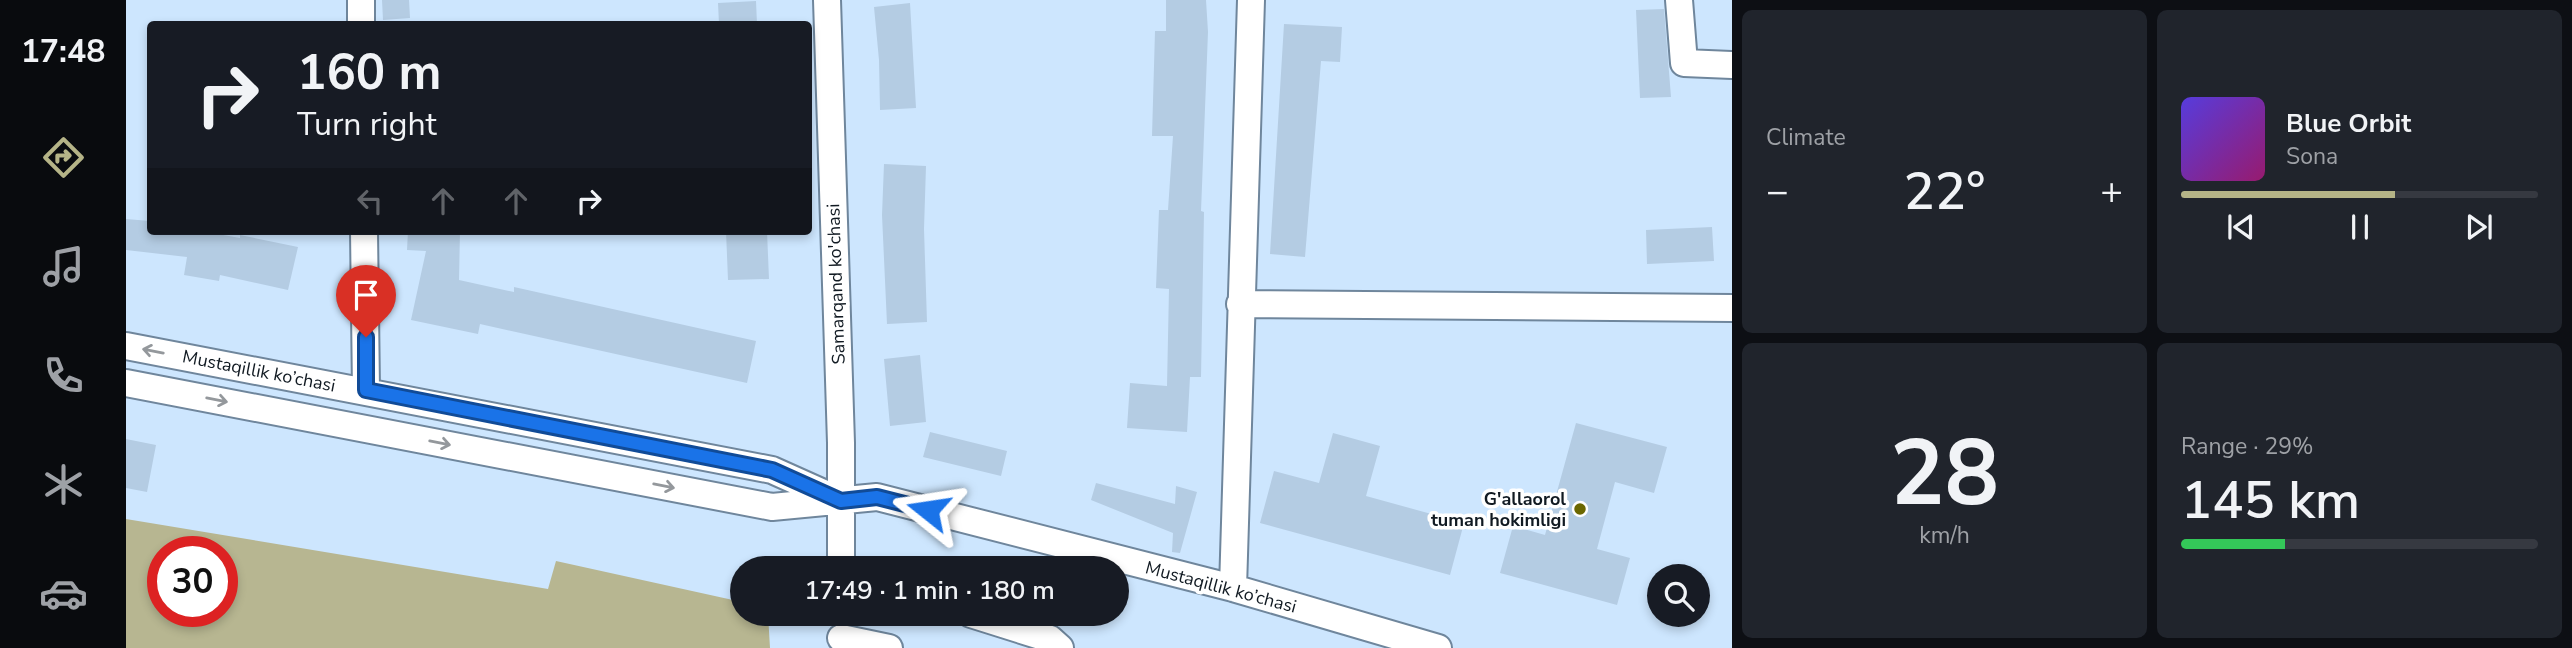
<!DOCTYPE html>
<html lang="en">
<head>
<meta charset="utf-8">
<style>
	:root { --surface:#171b24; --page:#20242c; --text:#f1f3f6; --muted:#9ea1a6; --line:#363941; --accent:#b5b487 }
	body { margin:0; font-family:"Nunito Sans",sans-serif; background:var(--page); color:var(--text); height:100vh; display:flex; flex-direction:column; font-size:26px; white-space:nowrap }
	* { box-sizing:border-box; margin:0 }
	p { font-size:23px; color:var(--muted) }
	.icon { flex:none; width:38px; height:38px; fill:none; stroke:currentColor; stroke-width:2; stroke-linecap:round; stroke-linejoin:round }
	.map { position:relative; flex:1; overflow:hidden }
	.drawer { display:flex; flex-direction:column; gap:10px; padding:10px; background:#0d0f14; width:840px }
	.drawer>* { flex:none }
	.banner { position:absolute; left:21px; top:21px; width:665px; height:214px; border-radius:7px; box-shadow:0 4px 10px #0003; background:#171b24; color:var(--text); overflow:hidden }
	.controls { position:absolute; left:1521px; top:564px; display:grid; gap:14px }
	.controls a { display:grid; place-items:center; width:63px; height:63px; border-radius:50%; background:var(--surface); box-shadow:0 4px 10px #0003; font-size:35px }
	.speed { position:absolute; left:21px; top:536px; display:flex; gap:14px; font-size:35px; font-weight:700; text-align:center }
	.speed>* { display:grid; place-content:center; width:91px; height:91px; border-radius:50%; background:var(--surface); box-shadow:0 4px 10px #0003; line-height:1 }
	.speed .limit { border:10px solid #d22; background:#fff; color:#111 }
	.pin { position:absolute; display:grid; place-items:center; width:60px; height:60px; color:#fff; margin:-72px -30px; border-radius:50% 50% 50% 0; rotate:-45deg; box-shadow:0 0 7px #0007 }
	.pin .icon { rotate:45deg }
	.me { position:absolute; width:77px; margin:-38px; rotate:285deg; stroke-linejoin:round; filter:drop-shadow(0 0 5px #0008) }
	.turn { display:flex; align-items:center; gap:24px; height:147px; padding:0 35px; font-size:32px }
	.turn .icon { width:91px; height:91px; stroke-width:2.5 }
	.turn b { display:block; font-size:49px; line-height:60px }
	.lanes { display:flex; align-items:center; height:66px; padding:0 35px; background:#0003; justify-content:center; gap:35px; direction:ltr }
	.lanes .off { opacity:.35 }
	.big { font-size:52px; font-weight:600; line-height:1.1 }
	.drawer .tile { flex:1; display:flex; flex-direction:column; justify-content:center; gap:10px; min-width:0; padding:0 24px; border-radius:10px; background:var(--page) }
	.drawer .dial { align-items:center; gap:0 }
	.dial b { font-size:91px; line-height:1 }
	.song { display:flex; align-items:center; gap:21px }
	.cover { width:84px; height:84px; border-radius:10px; background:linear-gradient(135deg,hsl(250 70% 55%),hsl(320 70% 35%)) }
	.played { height:7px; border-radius:4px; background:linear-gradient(90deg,var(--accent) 60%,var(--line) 60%) }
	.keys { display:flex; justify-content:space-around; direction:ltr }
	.heat { display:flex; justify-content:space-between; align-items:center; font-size:38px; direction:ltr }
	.charge { height:10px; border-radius:5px; background:linear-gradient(90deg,#34c759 29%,var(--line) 0) }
	.drawer .tiles { flex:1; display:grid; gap:10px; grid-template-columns:repeat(2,1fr) }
	.trip { position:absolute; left:604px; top:556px; width:399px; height:70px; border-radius:35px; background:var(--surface); box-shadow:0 4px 10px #0003; font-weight:600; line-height:70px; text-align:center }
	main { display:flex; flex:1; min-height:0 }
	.dock { display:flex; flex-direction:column; width:126px; justify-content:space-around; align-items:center; background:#090b0e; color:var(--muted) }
	.dock .icon { width:49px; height:49px }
	.dock .current { color:var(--accent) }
	.dock b { font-size:32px; color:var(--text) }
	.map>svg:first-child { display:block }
	.green { fill:#b7b691; fill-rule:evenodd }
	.building { fill:#b4cce3 }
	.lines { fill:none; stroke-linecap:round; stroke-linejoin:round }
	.minor-casing { stroke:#6f869c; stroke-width:30 }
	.minor { stroke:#fff; stroke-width:26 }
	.oneway { stroke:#94989c }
	.route-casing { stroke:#114b97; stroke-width:18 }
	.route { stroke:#1a73e8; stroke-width:12 }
	.poi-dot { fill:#6b6700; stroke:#fff; stroke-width:2.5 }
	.labels { text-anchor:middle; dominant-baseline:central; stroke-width:7; stroke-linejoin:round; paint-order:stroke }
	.street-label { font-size:18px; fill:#111a22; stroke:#fff }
	.poi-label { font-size:18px; font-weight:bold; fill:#111a22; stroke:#fff; text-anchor:end }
</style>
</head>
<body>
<main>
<nav class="dock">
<b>17:48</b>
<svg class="icon current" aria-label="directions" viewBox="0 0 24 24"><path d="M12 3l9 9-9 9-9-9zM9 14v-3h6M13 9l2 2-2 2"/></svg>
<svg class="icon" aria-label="music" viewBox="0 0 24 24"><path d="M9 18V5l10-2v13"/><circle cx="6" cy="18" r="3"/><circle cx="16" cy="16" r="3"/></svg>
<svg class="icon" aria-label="phone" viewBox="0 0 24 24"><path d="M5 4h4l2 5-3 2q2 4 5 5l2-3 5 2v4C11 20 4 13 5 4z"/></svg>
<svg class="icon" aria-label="climate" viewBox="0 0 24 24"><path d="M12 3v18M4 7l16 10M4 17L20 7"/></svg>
<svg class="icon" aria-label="car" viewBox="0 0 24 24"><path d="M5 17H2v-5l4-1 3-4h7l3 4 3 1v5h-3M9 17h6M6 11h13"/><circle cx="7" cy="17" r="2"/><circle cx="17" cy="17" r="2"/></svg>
</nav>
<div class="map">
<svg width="1606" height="648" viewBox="0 0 1606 648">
	<rect width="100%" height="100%" fill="#cde6fe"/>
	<path class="green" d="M 0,519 L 422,589 L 430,561 L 616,602 L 616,614 L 642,614 L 644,648 L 0,648 ZM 37,551 L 96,551 L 96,611 L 37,611 Z"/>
	<path class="building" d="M 256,0 L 283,0 L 284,18 L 257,20 Z
		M 1040,0 L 1080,0 L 1082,32 L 1075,211 L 1078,212 L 1075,377 L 1064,377 L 1061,432 L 1001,428 L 1004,383 L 1041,386 L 1043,289 L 1030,288 L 1033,210 L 1042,210 L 1047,136 L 1026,136 L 1029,31 L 1040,31 Z
		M 630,1 L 631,24 L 593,24 L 592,3 Z
		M 784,3 L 790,108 L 754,110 L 753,60 L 748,7 Z
		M 1538,9 L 1545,97 L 1514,98 L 1510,10 Z
		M 1158,24 L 1216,27 L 1214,62 L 1195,61 L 1179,257 L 1144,254 Z
		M 758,164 L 800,166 L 798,229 L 801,322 L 761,324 L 756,215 Z
		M 0,219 L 24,221 L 24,231 L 75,231 L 114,238 L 114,235 L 172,247 L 162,290 L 94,275 L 93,281 L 58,275 L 61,257 L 0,250 Z
		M 1586,227 L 1588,261 L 1521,264 L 1520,230 Z
		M 282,231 L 334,231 L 333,280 L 388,292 L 388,287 L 630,341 L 621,383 L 354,324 L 352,334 L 285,320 L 300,251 L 281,250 Z
		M 600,231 L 641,231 L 643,279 L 602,280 Z
		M 794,355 L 800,422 L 764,426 L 758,359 Z
		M 1450,423 L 1541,447 L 1528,493 L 1489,482 L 1471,549 L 1504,558 L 1491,605 L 1374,573 L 1387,526 L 1419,535 Z
		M 804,432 L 881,451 L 875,476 L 797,457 Z
		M 1207,433 L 1254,446 L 1240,496 L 1338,523 L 1324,575 L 1134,523 L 1148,471 L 1193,483 Z
		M 0,439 L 30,445 L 21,492 L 0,488 Z
		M 970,483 L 1049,504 L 1050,486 L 1071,492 L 1054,553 L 1046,552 L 1047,533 L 965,500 Z"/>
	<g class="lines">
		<defs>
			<path id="minor" d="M 235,0 L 235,24
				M 701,0 L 715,443 L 715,569
				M 1553,0 L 1558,63 L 1606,65
				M 238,231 L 240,390
				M 1114,304 L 1606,308
				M 0,346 L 646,470 L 713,500
				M 0,383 L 646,507 L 751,497 L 1107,588 L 1312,648
				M 1107,588 L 1125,0
				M 845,614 L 924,639 L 934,648
				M 715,638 L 763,648"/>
		</defs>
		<use href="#minor" class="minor-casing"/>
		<use href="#minor" class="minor"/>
	</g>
	<defs><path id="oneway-shaft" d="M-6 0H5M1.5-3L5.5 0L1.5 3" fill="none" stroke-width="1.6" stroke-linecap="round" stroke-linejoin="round" transform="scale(1.75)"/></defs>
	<g class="oneway">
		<use href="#oneway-shaft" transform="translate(27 351) rotate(-169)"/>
		<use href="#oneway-shaft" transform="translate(91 400) rotate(11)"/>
		<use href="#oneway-shaft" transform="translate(314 443) rotate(11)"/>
		<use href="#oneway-shaft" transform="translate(538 486) rotate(11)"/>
	</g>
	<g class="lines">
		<defs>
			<path id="route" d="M 240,337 L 240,390 L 646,470 L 715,501 L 751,497 L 802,510"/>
		</defs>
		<use href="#route" class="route-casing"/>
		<use href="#route" class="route"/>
	</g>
	<circle class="poi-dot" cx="1454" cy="509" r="7"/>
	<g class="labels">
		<g class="street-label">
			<text transform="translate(710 284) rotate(-92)">Samarqand ko'chasi</text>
			<text transform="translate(133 371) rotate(11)">Mustaqillik ko’chasi</text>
			<text transform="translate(1095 587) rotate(15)">Mustaqillik ko’chasi</text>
		</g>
		<g class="poi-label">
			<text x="1440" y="499">G'allaorol<tspan x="1440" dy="21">tuman hokimligi</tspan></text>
		</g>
	</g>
</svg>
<div class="controls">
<a><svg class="icon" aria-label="search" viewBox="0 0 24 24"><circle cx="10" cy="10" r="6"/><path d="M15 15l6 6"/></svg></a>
</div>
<div class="speed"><div class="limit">30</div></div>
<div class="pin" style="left:240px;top:337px;background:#d93025"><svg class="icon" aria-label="arrive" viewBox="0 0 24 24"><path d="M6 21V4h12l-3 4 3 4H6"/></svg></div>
<svg class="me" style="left:802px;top:510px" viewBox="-20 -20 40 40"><path d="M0-17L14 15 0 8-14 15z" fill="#1a73e8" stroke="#fff" stroke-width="4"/></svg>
<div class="trip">17:49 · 1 min · 180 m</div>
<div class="banner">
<div class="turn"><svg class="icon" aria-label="right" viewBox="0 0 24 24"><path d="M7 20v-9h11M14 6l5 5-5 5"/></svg><div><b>160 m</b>Turn right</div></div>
<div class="lanes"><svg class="icon off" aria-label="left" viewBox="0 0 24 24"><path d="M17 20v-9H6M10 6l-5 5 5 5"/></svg><svg class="icon off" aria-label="ahead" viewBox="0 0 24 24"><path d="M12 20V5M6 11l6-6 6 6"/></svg><svg class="icon off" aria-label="ahead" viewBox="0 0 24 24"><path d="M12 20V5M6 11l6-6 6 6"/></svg><svg class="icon" aria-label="right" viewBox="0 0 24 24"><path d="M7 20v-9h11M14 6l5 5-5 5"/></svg></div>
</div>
</div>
<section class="drawer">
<div class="tiles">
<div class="tile"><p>Climate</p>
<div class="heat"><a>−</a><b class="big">22°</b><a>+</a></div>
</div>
<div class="tile">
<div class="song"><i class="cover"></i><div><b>Blue Orbit</b><p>Sona</p></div></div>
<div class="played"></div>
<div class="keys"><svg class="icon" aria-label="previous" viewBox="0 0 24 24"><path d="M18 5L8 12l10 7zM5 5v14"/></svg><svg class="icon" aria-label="pause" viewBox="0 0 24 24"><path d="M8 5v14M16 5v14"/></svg><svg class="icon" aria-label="next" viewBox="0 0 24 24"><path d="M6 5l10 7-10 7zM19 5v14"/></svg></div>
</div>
<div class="tile dial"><b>28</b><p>km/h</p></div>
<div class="tile"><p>Range · 29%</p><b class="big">145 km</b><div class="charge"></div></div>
</div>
</section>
</main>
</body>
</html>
